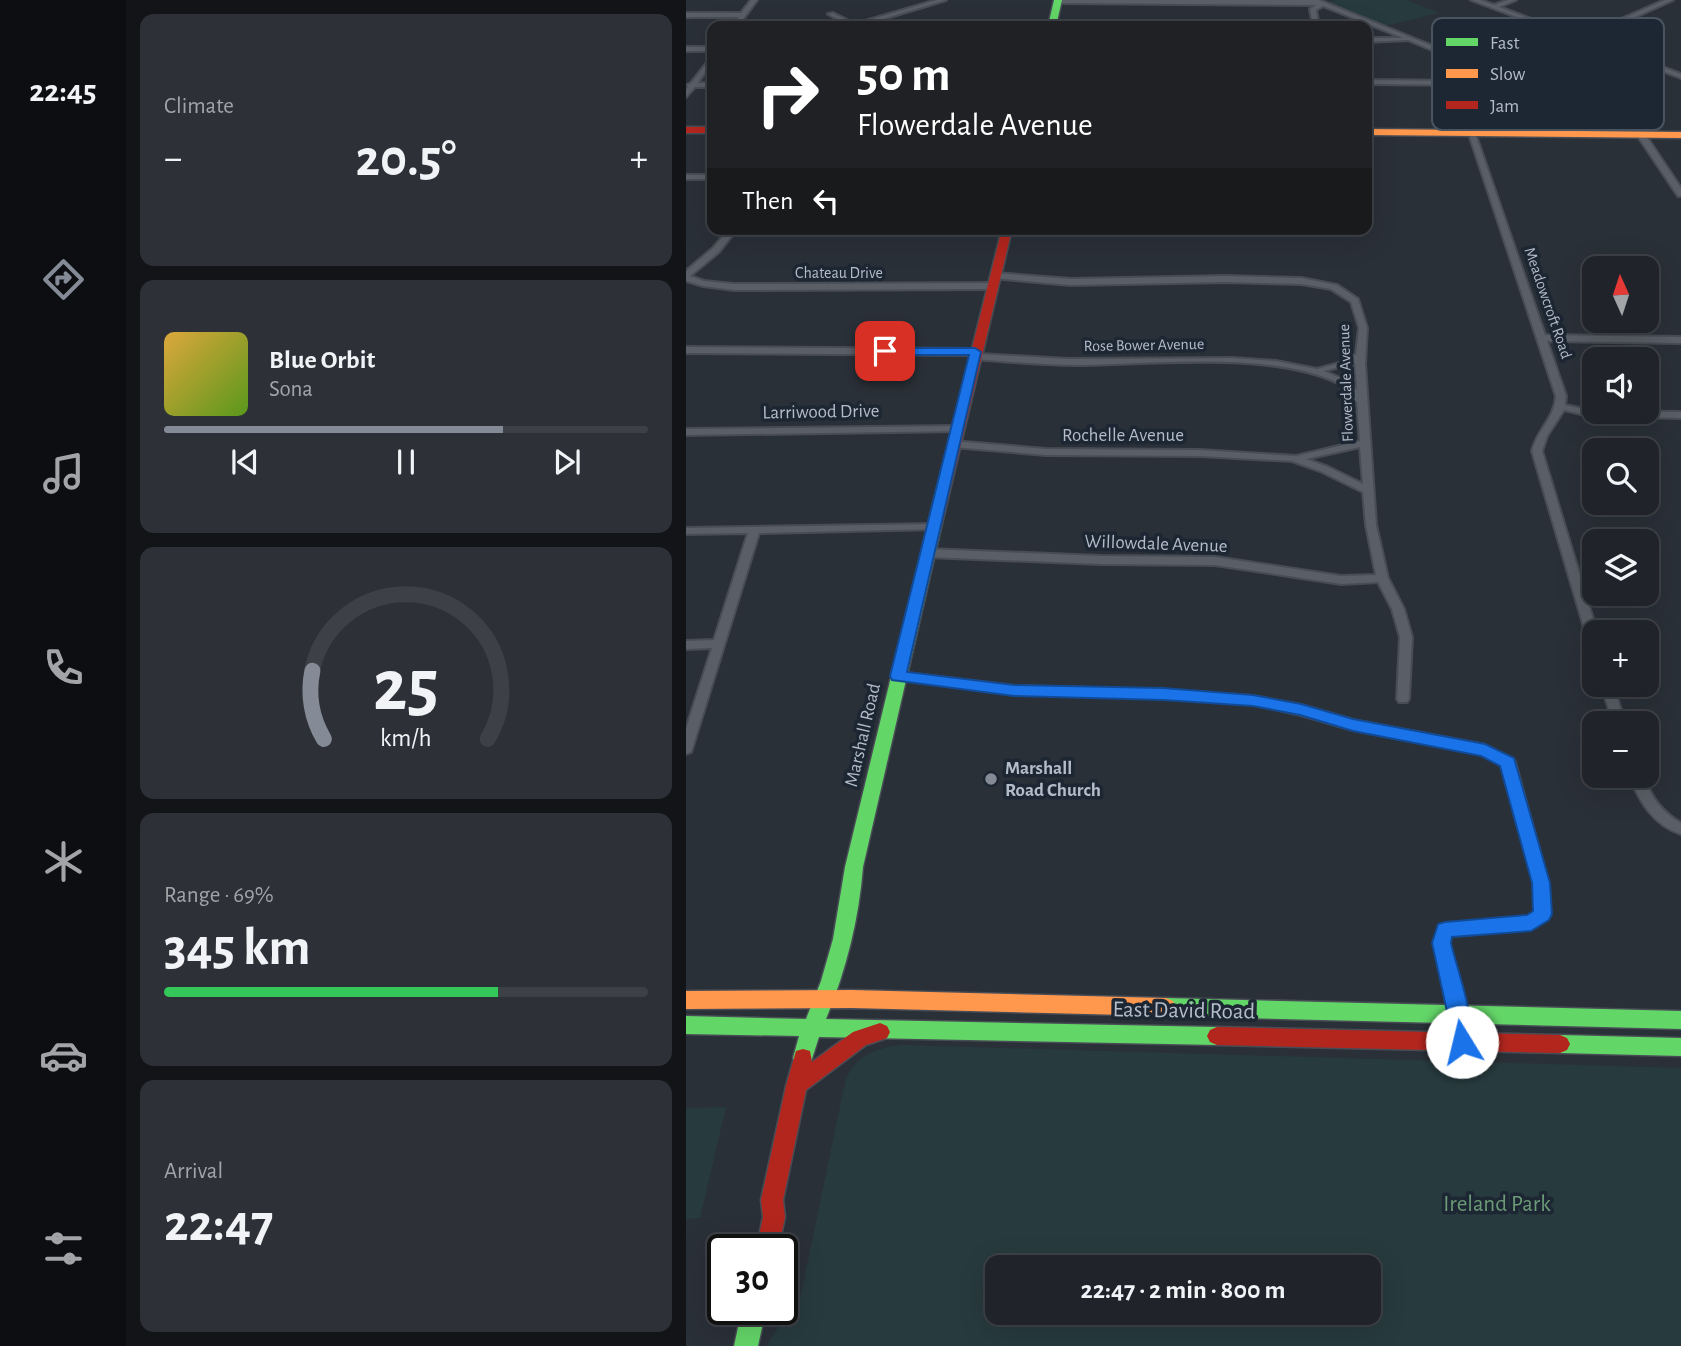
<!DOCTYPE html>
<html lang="en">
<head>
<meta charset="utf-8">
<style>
	:root { --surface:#20242a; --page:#2d3036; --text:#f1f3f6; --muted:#a2a4a8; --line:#3d4147; --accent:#848b96 }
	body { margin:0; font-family:"Alegreya Sans",sans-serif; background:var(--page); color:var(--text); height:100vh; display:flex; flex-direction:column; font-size:26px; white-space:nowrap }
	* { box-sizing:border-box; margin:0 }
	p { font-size:23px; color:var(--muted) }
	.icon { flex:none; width:38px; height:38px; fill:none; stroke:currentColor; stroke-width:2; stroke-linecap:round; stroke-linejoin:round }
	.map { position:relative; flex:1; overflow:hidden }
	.drawer { display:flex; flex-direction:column; gap:14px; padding:14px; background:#121417; width:560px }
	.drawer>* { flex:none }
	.hud { position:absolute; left:21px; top:21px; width:665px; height:214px; border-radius:14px; box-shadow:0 7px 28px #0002,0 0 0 2px var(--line); background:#202124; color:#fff; overflow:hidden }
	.needle { width:46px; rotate:357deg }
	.controls { position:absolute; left:896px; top:256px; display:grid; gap:14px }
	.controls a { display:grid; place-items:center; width:77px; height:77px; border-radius:14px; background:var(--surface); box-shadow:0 7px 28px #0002,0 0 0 2px var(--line); font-size:35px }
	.speed { position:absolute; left:21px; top:1234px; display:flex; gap:14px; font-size:35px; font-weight:700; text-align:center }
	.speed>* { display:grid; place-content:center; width:91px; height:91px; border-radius:50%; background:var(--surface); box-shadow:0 7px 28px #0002,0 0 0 2px var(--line); line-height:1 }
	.speed .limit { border:4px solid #111; border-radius:10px; background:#fff; color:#111 }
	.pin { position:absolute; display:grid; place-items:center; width:60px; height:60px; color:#fff; margin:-30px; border-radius:14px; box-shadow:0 4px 10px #0006 }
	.me { position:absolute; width:77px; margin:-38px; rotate:351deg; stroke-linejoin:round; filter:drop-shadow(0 0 5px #0008) }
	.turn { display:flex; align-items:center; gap:24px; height:147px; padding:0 35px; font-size:32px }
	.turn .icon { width:91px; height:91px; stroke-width:2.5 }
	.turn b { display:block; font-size:49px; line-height:60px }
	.then { display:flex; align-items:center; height:66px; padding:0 35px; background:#0003; gap:14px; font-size:26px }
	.big { font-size:52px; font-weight:700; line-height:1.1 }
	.drawer .card { flex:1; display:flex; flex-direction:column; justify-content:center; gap:10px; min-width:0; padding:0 24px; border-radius:14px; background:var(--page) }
	.drawer .dial { align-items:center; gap:0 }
	.dial svg { height:182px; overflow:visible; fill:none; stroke:var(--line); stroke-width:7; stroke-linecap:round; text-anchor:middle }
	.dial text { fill:var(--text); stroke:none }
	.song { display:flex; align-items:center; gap:21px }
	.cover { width:84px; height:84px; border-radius:10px; background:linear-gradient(135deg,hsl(40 70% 55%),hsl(90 70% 35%)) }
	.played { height:7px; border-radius:4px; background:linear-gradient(90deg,var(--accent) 70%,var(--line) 70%) }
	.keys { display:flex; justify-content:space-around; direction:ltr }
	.heat { display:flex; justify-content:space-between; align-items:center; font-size:38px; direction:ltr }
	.charge { height:10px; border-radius:5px; background:linear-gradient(90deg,#34c759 69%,var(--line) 0) }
	.trip { position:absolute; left:299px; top:1255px; width:396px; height:70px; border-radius:14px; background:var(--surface); box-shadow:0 7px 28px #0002,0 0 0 2px var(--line); font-weight:700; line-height:70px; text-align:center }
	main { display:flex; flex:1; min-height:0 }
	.tab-bar { display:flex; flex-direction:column; width:126px; justify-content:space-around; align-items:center; background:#0d0e11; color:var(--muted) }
	.tab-bar .icon { width:49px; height:49px }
	.tab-bar .selected { color:var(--accent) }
	.tab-bar b { font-size:32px; color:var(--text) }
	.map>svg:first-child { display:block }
	.green { fill:#273a3e; fill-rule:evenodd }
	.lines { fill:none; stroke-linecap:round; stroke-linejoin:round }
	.street-casing { stroke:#484c55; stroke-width:4 }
	.fast-casing { stroke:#484c55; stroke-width:3 }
	.slow-casing { stroke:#484c55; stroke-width:3 }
	.jam-casing { stroke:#484c55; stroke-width:3 }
	.street { fill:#5a5e66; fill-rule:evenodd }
	.fast { fill:#63d668; fill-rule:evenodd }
	.slow { fill:#ff974d; fill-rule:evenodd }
	.jam { fill:#b3261e; fill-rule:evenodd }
	.route { fill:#1a73e8; stroke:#114b97; stroke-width:2 }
	.poi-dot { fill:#848b96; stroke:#1d2633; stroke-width:2.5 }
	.labels { text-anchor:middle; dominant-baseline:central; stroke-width:7; stroke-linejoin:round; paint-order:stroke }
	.far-street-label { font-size:16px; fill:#b4bcc9; stroke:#1d2633 }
	.street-label { font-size:19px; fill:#b4bcc9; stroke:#1d2633 }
	.poi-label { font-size:19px; font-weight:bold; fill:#b4bcc9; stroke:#1d2633; text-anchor:start }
	.near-street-label { font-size:23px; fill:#b4bcc9; stroke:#1d2633 }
	.near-park-label { font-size:23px; fill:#6b9a76; stroke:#1d2633 }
	.key { fill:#1d2633; stroke:#4a5360; stroke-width:2 }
	.key-label { font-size:19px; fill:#b4bcc9 }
</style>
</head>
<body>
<main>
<nav class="tab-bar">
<b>22:45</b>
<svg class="icon selected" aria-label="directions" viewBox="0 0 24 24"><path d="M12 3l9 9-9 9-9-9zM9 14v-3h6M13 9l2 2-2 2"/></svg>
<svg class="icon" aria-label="music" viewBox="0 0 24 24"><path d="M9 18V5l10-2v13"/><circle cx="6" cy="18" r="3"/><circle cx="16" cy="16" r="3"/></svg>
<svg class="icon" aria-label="phone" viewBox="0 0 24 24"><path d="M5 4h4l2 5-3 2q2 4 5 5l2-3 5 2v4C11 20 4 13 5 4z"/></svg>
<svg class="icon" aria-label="climate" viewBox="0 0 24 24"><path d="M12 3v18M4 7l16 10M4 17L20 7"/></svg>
<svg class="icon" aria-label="car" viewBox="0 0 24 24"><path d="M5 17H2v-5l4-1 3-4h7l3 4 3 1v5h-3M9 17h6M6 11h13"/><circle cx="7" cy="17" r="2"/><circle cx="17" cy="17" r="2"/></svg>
<svg class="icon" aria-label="filters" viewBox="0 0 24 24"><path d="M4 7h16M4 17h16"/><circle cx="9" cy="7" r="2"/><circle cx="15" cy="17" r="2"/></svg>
</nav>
<section class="drawer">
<div class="card"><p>Climate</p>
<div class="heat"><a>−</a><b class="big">20.5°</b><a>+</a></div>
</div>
<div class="card">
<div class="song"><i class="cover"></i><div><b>Blue Orbit</b><p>Sona</p></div></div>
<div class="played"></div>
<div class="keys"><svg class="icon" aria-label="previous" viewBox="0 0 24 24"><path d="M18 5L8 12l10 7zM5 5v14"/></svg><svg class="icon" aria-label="pause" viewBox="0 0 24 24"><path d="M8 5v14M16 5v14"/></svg><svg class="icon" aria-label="next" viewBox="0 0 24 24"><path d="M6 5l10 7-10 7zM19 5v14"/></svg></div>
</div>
<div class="card dial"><svg viewBox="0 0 100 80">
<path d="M14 69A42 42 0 1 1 86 69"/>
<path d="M14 69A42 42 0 0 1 9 39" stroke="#848b96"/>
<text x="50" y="56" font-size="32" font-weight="700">25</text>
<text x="50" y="72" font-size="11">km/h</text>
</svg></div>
<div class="card"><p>Range · 69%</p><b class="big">345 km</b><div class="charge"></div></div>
<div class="card"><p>Arrival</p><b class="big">22:47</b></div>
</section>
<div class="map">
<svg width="995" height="1346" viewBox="0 0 995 1346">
	<rect width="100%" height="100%" fill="#2a3038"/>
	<path class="green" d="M 650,0 L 721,0 L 753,13 L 695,27 L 636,4 Z
		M 216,1045 L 995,1068 L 995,1346 L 80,1346 L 115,1294 L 160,1078 C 173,1054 190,1048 216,1045 ZM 312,1267 L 682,1267 L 682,1312 L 312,1312 Z
		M 40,1107 L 14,1218 L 0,1219 L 0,1108 Z"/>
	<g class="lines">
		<defs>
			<path id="street" d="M 65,0 L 71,0 L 52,26 L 46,26 L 53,17 L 0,17 L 0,13 L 55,13 Z
				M 251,0 L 260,0 L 174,26 L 164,26 L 142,14 L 147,13 L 169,24 Z
				M 370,0 L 633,0 L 872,97 L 893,111 L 906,134 L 899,136 L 888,113 L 868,99 L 816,78 L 784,85 L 681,84 L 681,80 L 784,81 L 809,76 L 722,40 L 681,42 L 681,38 L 717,38 L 637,6 L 630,10 L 633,26 L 627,26 L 624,9 L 630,5 L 372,3 Z
				M 785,0 L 794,0 L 808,5 L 822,0 L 830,0 L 813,7 L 894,37 L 979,0 L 987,0 L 900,39 L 995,74 L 995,78 Z
				M 0,47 L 26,47 L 26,51 L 0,51 Z
				M 26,56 L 26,62 L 12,83 L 26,83 L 26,87 L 9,87 L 0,97 L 0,90 L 2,87 L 1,85 L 5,83 Z
				M 782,131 L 789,133 L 859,335 L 995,337 L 995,343 L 861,341 L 880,396 L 879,405 L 908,411 L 995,412 L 995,418 L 904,416 L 878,410 L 861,436 L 856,451 L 911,632 L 908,632 L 908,645 L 902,641 L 846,451 C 851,430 869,418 870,396 Z
				M 955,133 L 958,133 L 995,188 L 995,196 L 992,196 L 951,135 Z
				M 0,175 L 26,175 L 26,179 L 0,179 Z
				M 43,229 L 51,229 L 33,252 L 4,276 L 18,281 L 48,284 L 306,283 L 310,286 L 306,289 L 48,290 L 17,286 L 0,281 L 0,271 L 27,248 Z
				M 309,273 L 385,279 L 540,276 L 615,278 L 651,285 L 672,299 L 681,328 L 679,364 L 690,525 L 702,578 L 718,609 L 726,637 L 723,699 L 721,702 L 713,702 L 711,699 L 714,637 L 706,609 L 692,582 L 655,584 L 529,565 L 415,564 L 242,557 L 236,553 L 242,549 L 415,556 L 529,557 L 655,576 L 690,575 L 680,525 L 677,492 L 634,471 L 606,461 L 514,456 L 360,455 L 267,447 L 262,444 L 267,441 L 360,449 L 514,450 L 610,456 L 674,441 L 671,402 C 665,396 659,387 652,383 C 586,351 469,364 396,365 C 360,365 324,362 288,359 L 285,358 L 284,355 L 0,353 L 0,347 L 289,349 L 292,350 L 293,354 L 382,359 L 546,358 L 590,361 L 631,369 L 661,361 L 670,354 L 673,328 L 665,302 L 645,289 L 615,284 L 540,282 L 385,285 L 306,278 L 305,276 ZM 669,363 L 671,390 L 661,381 L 638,371 ZM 674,447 L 677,484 L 642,467 L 620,459 Z
				M 271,426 L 275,427 L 275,431 L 0,435 L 0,429 Z
				M 248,524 L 253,527 L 252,529 L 73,533 L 6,749 L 5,752 L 0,754 L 0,729 L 26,648 L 0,649 L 0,641 L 28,640 L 62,533 L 0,534 L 0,528 Z
				M 212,672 L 328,686 L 477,690 L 567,696 L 615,705 L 667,720 L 799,745 L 827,759 L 829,762 L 862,883 L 863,914 L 850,927 L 845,929 L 765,936 L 762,943 L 784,1042 L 782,1047 L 776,1049 L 770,1047 L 748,943 L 754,926 L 842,917 L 849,912 L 848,883 L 816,765 L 796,754 L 667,730 L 615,715 L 567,704 L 477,698 L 328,694 L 208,679 L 206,676 Z
				M 915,684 L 927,684 L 939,723 L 927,723 Z
				M 943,775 L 957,775 C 964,796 975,812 995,823 L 995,834 C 967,825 953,801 943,775 Z"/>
			<path id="fast" d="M 368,0 L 376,0 L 370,26 L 362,26 Z
				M 248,524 L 255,528 L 177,867 C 173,919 160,971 140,1019 L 531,1027 L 538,1030 L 541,1036 L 538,1042 L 531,1045 L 133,1037 L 124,1065 L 117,1067 L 110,1065 L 107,1058 L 113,1036 L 0,1034 L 0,1016 L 120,1019 L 135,981 L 147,939 L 159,867 L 241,528 Z
				M 480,998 L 995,1011 L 995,1029 L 480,1016 L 473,1013 L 470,1007 L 473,1001 Z
				M 874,1035 L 995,1038 L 995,1056 L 874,1053 L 867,1050 L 864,1044 L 867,1038 Z
				M 56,1309 L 80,1309 L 72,1346 L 48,1346 Z"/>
			<path id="slow" d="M 681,129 L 995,132 L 995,138 L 681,135 Z
				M 166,990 L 480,998 L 487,1001 L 490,1007 L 487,1013 L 480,1016 L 166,1008 L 0,1009 L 0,991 Z"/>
			<path id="jam" d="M 0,127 L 26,127 L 26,133 L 0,133 Z
				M 316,229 L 326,229 L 255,528 L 248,532 L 241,528 Z
				M 194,1023 L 201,1026 L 204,1032 L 201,1038 L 180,1045 L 120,1090 L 97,1200 L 99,1217 L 92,1250 L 70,1250 L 77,1217 L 75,1200 L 100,1086 L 110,1051 L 117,1049 L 124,1051 L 126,1062 L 167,1032 Z
				M 531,1027 L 874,1035 L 881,1038 L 884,1044 L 881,1050 L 874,1053 L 531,1045 L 524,1042 L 521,1036 L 524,1030 Z"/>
		</defs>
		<use href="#street" class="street-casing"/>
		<use href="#fast" class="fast-casing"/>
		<use href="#slow" class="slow-casing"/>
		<use href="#jam" class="jam-casing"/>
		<use href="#street" class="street"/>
		<use href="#fast" class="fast"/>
		<use href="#slow" class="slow"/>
		<use href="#jam" class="jam"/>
	</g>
	<path class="route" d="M 289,348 L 295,352 L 221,672 L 328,685 L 477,688 L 567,695 L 615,704 L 667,719 L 799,744 L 828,758 L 864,883 L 866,914 L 863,920 L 845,931 L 766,937 L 765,943 C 770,966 793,1028 783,1048 L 776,1051 L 769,1048 L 746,943 L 752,924 L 759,922 L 841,915 L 847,911 L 846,883 L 814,766 L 795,756 L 667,731 L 614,715 L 567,706 L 477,700 L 328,696 L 206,680 L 204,676 L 283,355 L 199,355 L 193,351 L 199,348 Z"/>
	<circle class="poi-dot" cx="305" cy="779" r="7"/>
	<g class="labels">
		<g class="far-street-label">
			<text x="153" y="273">Chateau Drive</text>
			<text transform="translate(862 303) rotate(71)">Meadowcroft Road</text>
			<text transform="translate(458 345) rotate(-1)">Rose Bower Avenue</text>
			<text transform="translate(660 383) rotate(-92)">Flowerdale Avenue</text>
		</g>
		<g class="street-label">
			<text transform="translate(135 412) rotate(-1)">Larriwood Drive</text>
			<text x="437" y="435">Rochelle Avenue</text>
			<text transform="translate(470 544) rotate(2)">Willowdale Avenue</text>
			<text transform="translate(177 735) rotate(-77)">Marshall Road</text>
		</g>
		<g class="poi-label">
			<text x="319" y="768">Marshall<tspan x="319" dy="22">Road Church</tspan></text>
		</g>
		<g class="near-street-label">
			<text transform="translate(498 1011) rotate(1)">East David Road</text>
		</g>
		<g class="near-park-label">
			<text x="811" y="1204">Ireland Park</text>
		</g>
	</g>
	<rect x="746" y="18" width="232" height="112" rx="10" class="key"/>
	<rect x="760" y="38" width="32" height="8" fill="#63d668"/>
	<rect x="760" y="69" width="32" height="9" fill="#ff974d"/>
	<rect x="760" y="101" width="32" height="8" fill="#b3261e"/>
	<g class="key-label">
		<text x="804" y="49">Fast</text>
		<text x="804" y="80">Slow</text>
		<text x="804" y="112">Jam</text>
	</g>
</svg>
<div class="controls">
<a><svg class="needle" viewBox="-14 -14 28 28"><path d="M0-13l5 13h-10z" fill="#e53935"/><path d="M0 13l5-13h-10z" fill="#a2a4a8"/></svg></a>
<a><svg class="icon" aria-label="sound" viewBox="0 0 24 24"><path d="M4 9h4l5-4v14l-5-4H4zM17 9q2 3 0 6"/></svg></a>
<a><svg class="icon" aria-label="search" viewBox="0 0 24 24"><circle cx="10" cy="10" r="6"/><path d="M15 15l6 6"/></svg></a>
<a><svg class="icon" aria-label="layers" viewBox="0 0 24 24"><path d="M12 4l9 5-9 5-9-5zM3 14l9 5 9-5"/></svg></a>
<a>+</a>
<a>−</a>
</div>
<div class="speed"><div class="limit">30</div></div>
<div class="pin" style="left:199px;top:351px;background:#d93025"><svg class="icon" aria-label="arrive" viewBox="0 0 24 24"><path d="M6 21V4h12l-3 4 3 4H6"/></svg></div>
<svg class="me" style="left:776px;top:1042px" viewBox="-20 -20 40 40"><circle r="19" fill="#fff"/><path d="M0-13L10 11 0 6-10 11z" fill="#1a73e8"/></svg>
<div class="trip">22:47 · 2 min · 800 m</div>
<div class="hud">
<div class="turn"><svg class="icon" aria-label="right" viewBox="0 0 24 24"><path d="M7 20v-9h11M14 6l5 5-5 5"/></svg><div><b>50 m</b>Flowerdale Avenue</div></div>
<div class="then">Then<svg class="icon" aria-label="left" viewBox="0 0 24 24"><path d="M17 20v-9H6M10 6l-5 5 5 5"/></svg></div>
</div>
</div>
</main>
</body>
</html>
